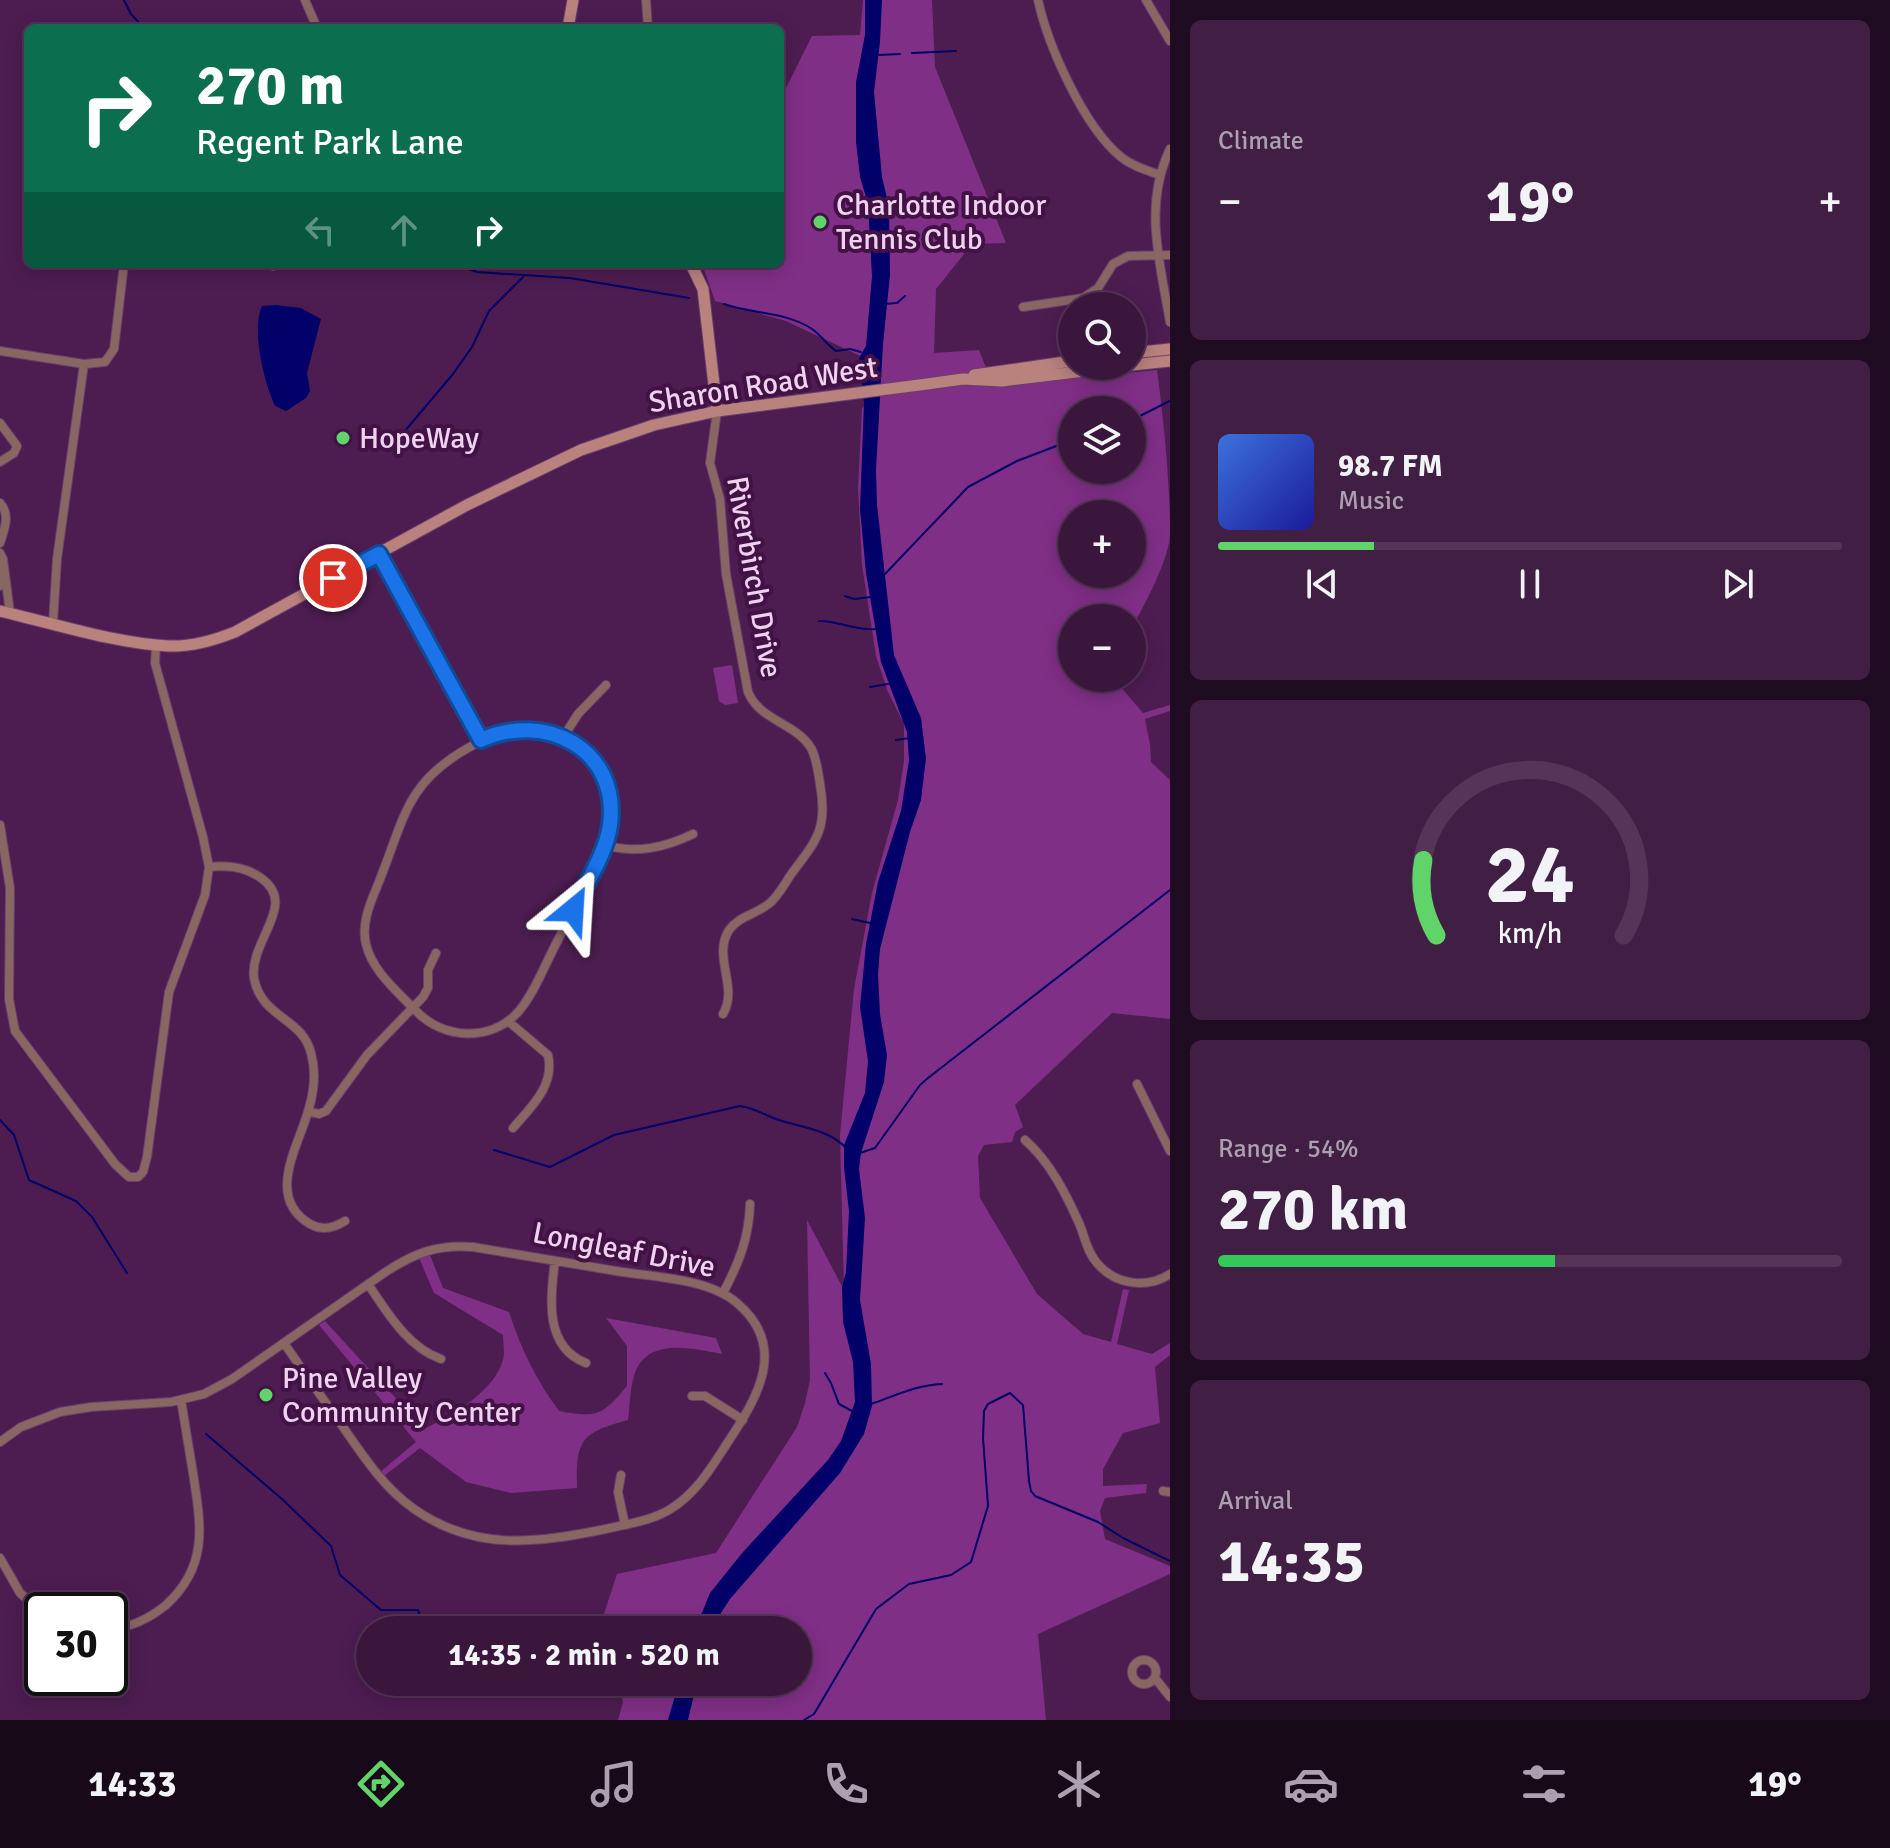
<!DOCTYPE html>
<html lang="en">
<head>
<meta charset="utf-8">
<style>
	:root { --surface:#3a163d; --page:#411f44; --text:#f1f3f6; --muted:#ab9fb0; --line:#543557; --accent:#61d469 }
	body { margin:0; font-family:Signika,sans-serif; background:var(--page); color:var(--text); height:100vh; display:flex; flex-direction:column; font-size:30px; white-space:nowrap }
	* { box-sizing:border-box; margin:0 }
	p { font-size:26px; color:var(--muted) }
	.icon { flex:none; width:44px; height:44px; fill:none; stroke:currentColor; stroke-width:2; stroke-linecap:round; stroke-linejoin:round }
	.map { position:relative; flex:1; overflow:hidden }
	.panel { display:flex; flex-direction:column; gap:20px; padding:20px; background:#200c22; width:720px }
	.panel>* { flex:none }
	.top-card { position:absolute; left:24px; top:24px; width:760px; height:244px; border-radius:12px; box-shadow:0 4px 20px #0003,0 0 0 2px var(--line); background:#0b6e4f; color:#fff; overflow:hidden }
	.controls { position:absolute; left:1058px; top:292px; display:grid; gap:16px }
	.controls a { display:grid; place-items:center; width:88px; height:88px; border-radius:50%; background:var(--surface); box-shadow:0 4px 20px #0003,0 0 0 2px var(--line); font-size:40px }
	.speed { position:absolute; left:24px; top:1592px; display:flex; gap:16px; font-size:40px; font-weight:700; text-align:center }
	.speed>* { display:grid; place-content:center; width:104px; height:104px; border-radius:50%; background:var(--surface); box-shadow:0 4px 20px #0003,0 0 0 2px var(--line); line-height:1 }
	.speed .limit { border:4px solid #111; border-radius:12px; background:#fff; color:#111 }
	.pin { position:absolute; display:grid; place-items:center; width:68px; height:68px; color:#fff; margin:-34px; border:4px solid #fff; border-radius:50%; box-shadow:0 2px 8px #0007 }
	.me { position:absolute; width:88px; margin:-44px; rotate:27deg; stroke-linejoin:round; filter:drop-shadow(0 0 6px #0008) }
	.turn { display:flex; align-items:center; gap:28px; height:168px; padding:0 40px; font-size:36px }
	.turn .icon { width:104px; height:104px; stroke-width:2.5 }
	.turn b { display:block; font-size:56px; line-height:68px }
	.lanes { display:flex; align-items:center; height:76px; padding:0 40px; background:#0003; justify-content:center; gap:40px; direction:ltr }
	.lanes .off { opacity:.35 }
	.big { font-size:60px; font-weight:800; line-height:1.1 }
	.panel .card { flex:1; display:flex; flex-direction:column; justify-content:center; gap:12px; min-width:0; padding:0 28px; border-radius:12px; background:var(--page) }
	.panel .dial { align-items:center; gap:0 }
	.dial svg { height:208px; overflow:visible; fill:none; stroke:var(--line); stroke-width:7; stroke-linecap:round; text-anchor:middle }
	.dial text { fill:var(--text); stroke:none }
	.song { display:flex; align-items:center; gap:24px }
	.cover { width:96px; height:96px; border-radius:12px; background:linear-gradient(135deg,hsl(220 70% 55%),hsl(240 70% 35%)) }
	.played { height:8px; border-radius:4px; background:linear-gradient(90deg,var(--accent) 25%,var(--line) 25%) }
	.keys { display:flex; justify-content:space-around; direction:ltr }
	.heat { display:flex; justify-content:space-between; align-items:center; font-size:44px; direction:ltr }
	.charge { height:12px; border-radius:6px; background:linear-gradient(90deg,#34c759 54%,var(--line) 0) }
	.trip { position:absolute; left:356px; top:1616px; width:456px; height:80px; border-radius:40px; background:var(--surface); box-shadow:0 4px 20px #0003,0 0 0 2px var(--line); font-weight:800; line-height:80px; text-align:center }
	.tabs { display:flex; height:128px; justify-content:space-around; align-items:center; background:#170918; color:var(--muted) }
	.tabs .icon { width:56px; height:56px }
	.tabs .active { color:var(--accent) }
	.tabs b { font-size:36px; color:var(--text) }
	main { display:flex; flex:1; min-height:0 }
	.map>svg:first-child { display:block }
	.green { fill:#802f87; fill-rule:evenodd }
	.water { fill:#020069 }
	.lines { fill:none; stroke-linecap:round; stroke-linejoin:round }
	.stream { stroke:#020069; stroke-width:2 }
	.street-casing { stroke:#6a3e6e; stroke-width:10 }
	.secondary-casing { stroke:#6a3e6e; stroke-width:13 }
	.street { stroke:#8a6663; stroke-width:8 }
	.secondary { stroke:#b9827d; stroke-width:11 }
	.route-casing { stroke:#114b97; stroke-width:20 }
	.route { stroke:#1a73e8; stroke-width:14 }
	.poi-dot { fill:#61d469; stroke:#421245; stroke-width:3 }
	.labels { text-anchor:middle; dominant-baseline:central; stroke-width:8; stroke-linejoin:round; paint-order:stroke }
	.poi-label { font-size:30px; fill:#efd2f0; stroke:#421245; text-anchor:start }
	.street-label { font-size:30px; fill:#efd2f0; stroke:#421245 }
</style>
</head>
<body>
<main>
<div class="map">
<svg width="1170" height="1720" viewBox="0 0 1170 1720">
	<rect width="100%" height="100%" fill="#4d1d51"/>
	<path class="green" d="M 863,0 L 932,0 L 935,67 L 1006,243 L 972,244 L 936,289 L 934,353 L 979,350 L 993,385 L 1157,370 C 1164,424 1170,481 1170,536 C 1167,564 1145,603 1132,628 L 1132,618 L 1072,618 L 1072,678 L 1113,678 L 1143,713 L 1170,705 L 1170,711 L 1145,719 L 1150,744 L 1151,762 L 1170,780 L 1170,1019 L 1112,1013 L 1015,1105 L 1023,1127 L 1015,1132 L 1012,1142 L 984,1145 L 978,1156 L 980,1198 L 1037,1294 L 1083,1334 L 1111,1342 L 1123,1289 L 1129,1290 L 1117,1344 L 1152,1354 L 1170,1343 L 1170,1355 L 1155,1367 L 1160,1423 L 1123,1433 L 1103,1469 L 1103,1486 L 1147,1484 L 1146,1493 L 1105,1498 L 1100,1511 L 1105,1539 L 1170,1566 L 1170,1574 L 1038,1634 L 1046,1720 L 618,1720 L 623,1702 L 619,1682 L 798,1682 L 798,1630 L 600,1630 L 600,1626 L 617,1574 L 716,1553 L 797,1427 L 805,1403 L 810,1380 L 807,1220 L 844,1290 L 840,1135 L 854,989 L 872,893 L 898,800 L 904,761 L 904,724 L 888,692 L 876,656 L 862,565 L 858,488 L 862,408 L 873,401 L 873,362 L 786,321 L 715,301 L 702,264 L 780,264 L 780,100 L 812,36 L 860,35 ZM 1072,410 L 1132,410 L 1132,470 L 1072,470 ZM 1072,514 L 1132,514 L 1132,574 L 1072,574 Z
		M 732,665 L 738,703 L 725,705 L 719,701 L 713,668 Z
		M 430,1255 L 443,1288 L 509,1312 C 521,1349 536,1380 559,1411 C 597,1418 602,1416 627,1386 L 627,1346 L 606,1318 L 716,1338 L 722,1354 C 695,1349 651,1337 636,1370 C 630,1384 630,1405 628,1420 C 581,1433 576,1439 577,1488 L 511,1493 L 466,1482 L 420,1448 L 384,1476 L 379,1473 L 416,1442 L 319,1325 L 325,1321 L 424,1429 C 451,1416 494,1392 503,1360 C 505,1353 503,1342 503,1335 L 434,1293 L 419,1258 Z"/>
	<path class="water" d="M 865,0 L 882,0 L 880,42 L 874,92 L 882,177 L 889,206 L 890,275 L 883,344 L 876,470 L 877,505 L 894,655 L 921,718 L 926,758 L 921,800 L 910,832 L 880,949 L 878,974 L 880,1014 L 887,1055 L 884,1082 L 861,1153 L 859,1169 L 865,1218 L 860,1300 L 871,1364 L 872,1406 L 864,1434 L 840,1473 L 730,1599 L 719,1616 L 714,1630 L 695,1630 L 710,1593 L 743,1552 L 828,1460 L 841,1441 L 855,1402 L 853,1362 L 843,1322 L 842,1287 L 846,1272 L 849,1211 L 844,1168 L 844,1145 L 865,1093 L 868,1061 L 860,1007 L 866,944 L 878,882 L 901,811 L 909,760 L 907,732 L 881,662 L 866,573 L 860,509 L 864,403 L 859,358 L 866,346 L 872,276 L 868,204 L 860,177 L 856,142 L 856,82 L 865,35 Z
		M 276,305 L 301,308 L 321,319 L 307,373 L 310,391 L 306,398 L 286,411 L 275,406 C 264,381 251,331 262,306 Z
		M 679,1682 L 697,1682 L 688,1720 L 668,1720 Z"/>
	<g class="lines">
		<path class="stream" d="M 124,0 L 131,14 L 144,28
			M 912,53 L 956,51
			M 878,55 L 900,54
			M 455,264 L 477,272 L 570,278 L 689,298
			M 724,304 C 752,314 787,312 812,329 C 821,335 827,345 836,351 L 850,349 L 861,352
			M 884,304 L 897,303 L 905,296
			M 1132,420 L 1170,401
			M 388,451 L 453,374 L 472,347 L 489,311 L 524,276
			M 885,574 L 968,487 L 1017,461 L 1072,440
			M 845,596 L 854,599 L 871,597
			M 819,621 C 840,621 856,631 876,629
			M 870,687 L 888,684
			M 896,740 L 910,738
			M 852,919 L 870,923
			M 0,1120 L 14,1135 L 29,1180 L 76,1201 L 92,1217 L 127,1273
			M 494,1150 L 550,1167 L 614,1135 L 740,1106 C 754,1108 763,1114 776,1119 C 798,1127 828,1129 845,1147
			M 860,1153 L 875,1148 L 920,1085 L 928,1078 L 1170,890
			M 825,1373 L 831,1383 L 839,1404 L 852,1411
			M 871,1404 C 895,1396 916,1385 942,1384
			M 206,1434 L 282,1499 L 331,1546 L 340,1575 L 381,1610 L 418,1610 L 423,1626
			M 804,1720 L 814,1714 L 876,1609 L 909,1584 L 951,1575 L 971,1562 L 988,1506 L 983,1438 L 984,1411 L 988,1404 L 1010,1393 L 1023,1405 L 1029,1481 L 1031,1491 L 1035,1496 L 1098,1522 L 1123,1538 L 1170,1561"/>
		<defs>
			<path id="street" d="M 305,0 L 317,28
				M 646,0 L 648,28
				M 1038,0 C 1048,46 1084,127 1121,157 C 1132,166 1146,170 1160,175
				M 1146,0 L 1170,41
				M 1170,149 C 1143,205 1160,263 1170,322
				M 272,264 L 273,266
				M 1023,307 L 1083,298 L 1098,288 L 1113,264 L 1128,256 L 1170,255
				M 0,351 L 84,364 L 57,559 L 53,623
				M 84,364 L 105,362 L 114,349 L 124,264
				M 717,411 L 710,463 L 720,499 L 726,574 L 748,692 C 760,721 796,723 811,748 C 817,759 818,772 820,784 C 828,828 817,840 792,873 C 785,883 779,895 770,903 C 757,914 739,916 729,930 C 712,957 739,987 723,1014
				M 0,423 L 17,446 L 14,453 L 0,462
				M 0,503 C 11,515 4,530 0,543
				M 0,553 L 3,559 L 10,613
				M 379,554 L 481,740
				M 0,573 L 0,586
				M 524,728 C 584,730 620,779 607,838 C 593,873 574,907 557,942 C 545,964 535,992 519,1011 C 492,1042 444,1040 416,1011 C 398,992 372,971 366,944 C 360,920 374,896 382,874 C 405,815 408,782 468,748 C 486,737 503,730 524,728 Z
				M 564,736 L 578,714 L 606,685
				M 0,825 L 10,888 L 9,999 L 15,1031 L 115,1164 L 129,1177 L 138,1177 L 143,1172 L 147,1157 L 169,992 L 205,895 L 209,867 L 203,837 L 155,663 L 156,645
				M 604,845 C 636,854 664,848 693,834
				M 209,867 C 227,865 246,867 261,878 C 299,905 249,940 254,978 C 261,1018 302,1017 311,1053 C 316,1071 314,1091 309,1108 C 300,1144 264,1197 310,1224 C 322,1231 334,1228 345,1221
				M 508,1021 L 548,1055 C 555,1086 531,1107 513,1128
				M 1137,1084 L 1170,1151
				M 308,1111 L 319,1114 L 326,1111 L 367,1055 L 423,997 L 428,988 L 428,970 L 436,953
				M 1025,1140 C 1050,1162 1066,1194 1079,1223 C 1085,1237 1087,1252 1097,1263 C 1115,1285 1147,1289 1170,1274
				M 555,1261 C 550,1297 544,1347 586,1363
				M 368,1284 C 387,1312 408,1348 441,1359
				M 723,1293 C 739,1263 749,1238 750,1204
				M 692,1396 L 705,1396 L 743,1420
				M 0,1442 L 21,1427 L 60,1412 L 91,1407 L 171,1402 L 204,1394 L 232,1379 L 387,1271 C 415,1253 438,1244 473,1247 C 520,1255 568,1263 616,1271 C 652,1277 708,1278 737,1303 C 789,1347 757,1398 728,1442 C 711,1468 696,1494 669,1510 C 650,1521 627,1524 606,1529 C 536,1543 476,1552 414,1509 C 383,1487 364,1457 343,1427 C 323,1399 303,1371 284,1343
				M 621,1475 L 618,1492 L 625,1525
				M 1163,1491 L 1170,1492
				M 0,1558 L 20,1593 L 42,1613
				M 110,1630 C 131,1627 149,1619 166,1605 C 209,1566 201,1525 193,1473 C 189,1449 185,1425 181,1400
				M1132 1672a12 12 0 1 1 24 0a12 12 0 1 1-24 0Z
				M 1155,1678 L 1170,1697"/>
			<path id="secondary" d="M 568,28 L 573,0
				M 691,264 L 703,289 L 717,411
				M 1132,353 L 1170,349
				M 1132,365 L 1170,361
				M 974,375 L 1072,361
				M 0,611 C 52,623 117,644 169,646 C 192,647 215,640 235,632 L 467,505 L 581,450 L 654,425 L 717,411 L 927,384 L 963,379 L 1002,381 L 1127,366"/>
		</defs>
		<use href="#street" class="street-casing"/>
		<use href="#secondary" class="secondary-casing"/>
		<use href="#street" class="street"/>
		<use href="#secondary" class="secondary"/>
	</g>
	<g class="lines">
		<defs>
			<path id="route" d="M 333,578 L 379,554 L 481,740 C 544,711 620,748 610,825 C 606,854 586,883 573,910"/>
		</defs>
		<use href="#route" class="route-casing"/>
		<use href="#route" class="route"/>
	</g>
	<g class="poi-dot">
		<circle cx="820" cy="222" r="8"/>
		<circle cx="343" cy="438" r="8"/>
		<circle cx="266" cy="1395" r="8"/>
	</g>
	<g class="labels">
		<g class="poi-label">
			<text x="836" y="205">Charlotte Indoor<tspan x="836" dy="34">Tennis Club</tspan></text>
			<text x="359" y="438">HopeWay</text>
			<text x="282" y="1378">Pine Valley<tspan x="282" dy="34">Community Center</tspan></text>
		</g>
		<g class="street-label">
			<text transform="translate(763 385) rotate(-9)">Sharon Road West</text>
			<text transform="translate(754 577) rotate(80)">Riverbirch Drive</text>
			<text transform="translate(624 1250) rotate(11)">Longleaf Drive</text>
		</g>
	</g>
</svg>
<div class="controls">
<a><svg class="icon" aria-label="search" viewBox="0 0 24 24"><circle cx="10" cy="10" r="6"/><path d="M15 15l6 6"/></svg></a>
<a><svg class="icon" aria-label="layers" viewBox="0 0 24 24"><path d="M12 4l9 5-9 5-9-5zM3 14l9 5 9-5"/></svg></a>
<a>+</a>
<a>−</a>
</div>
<div class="speed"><div class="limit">30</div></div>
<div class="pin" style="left:333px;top:578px;background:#d93025"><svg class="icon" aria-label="arrive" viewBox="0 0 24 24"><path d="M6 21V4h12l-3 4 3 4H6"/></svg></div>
<svg class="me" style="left:573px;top:910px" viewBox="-20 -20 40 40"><path d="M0-17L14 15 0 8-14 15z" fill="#1a73e8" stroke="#fff" stroke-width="4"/></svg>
<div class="trip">14:35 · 2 min · 520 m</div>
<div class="top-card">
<div class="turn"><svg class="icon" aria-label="right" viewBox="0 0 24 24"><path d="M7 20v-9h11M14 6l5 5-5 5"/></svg><div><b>270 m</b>Regent Park Lane</div></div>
<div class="lanes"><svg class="icon off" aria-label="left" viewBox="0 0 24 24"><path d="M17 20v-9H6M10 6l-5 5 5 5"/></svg><svg class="icon off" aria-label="ahead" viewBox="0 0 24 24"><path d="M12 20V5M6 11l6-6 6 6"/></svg><svg class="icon" aria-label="right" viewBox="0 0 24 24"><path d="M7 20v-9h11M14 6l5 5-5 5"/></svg></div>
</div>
</div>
<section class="panel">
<div class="card"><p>Climate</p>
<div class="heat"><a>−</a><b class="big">19°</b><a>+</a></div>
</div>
<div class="card">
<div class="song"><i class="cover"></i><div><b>98.7 FM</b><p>Music</p></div></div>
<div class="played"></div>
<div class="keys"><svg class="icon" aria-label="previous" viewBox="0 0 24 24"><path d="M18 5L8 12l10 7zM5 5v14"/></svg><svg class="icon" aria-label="pause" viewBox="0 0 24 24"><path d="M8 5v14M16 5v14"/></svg><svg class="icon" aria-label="next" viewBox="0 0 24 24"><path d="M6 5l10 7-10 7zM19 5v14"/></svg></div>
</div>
<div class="card dial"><svg viewBox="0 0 100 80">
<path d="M14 69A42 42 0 1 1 86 69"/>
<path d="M14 69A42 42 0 0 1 9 40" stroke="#61d469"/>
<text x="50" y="56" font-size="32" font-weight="700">24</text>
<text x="50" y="72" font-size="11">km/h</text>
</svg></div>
<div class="card"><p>Range · 54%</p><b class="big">270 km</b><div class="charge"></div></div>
<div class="card"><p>Arrival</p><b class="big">14:35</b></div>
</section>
</main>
<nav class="tabs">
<b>14:33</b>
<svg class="icon active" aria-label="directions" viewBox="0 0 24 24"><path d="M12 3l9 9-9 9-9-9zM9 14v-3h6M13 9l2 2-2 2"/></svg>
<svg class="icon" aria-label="music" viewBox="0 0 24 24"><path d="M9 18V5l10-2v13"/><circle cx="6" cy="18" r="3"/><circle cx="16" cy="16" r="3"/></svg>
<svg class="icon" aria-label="phone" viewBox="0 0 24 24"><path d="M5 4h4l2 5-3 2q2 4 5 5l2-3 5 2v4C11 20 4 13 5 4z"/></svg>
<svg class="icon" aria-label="climate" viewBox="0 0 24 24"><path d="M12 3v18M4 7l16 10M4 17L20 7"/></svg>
<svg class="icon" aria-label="car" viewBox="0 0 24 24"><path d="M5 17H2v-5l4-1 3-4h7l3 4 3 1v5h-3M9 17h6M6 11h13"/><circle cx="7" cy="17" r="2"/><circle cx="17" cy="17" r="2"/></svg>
<svg class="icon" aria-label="filters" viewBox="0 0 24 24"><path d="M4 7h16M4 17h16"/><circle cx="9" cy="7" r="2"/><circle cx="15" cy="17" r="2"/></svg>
<b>19°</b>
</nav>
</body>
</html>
